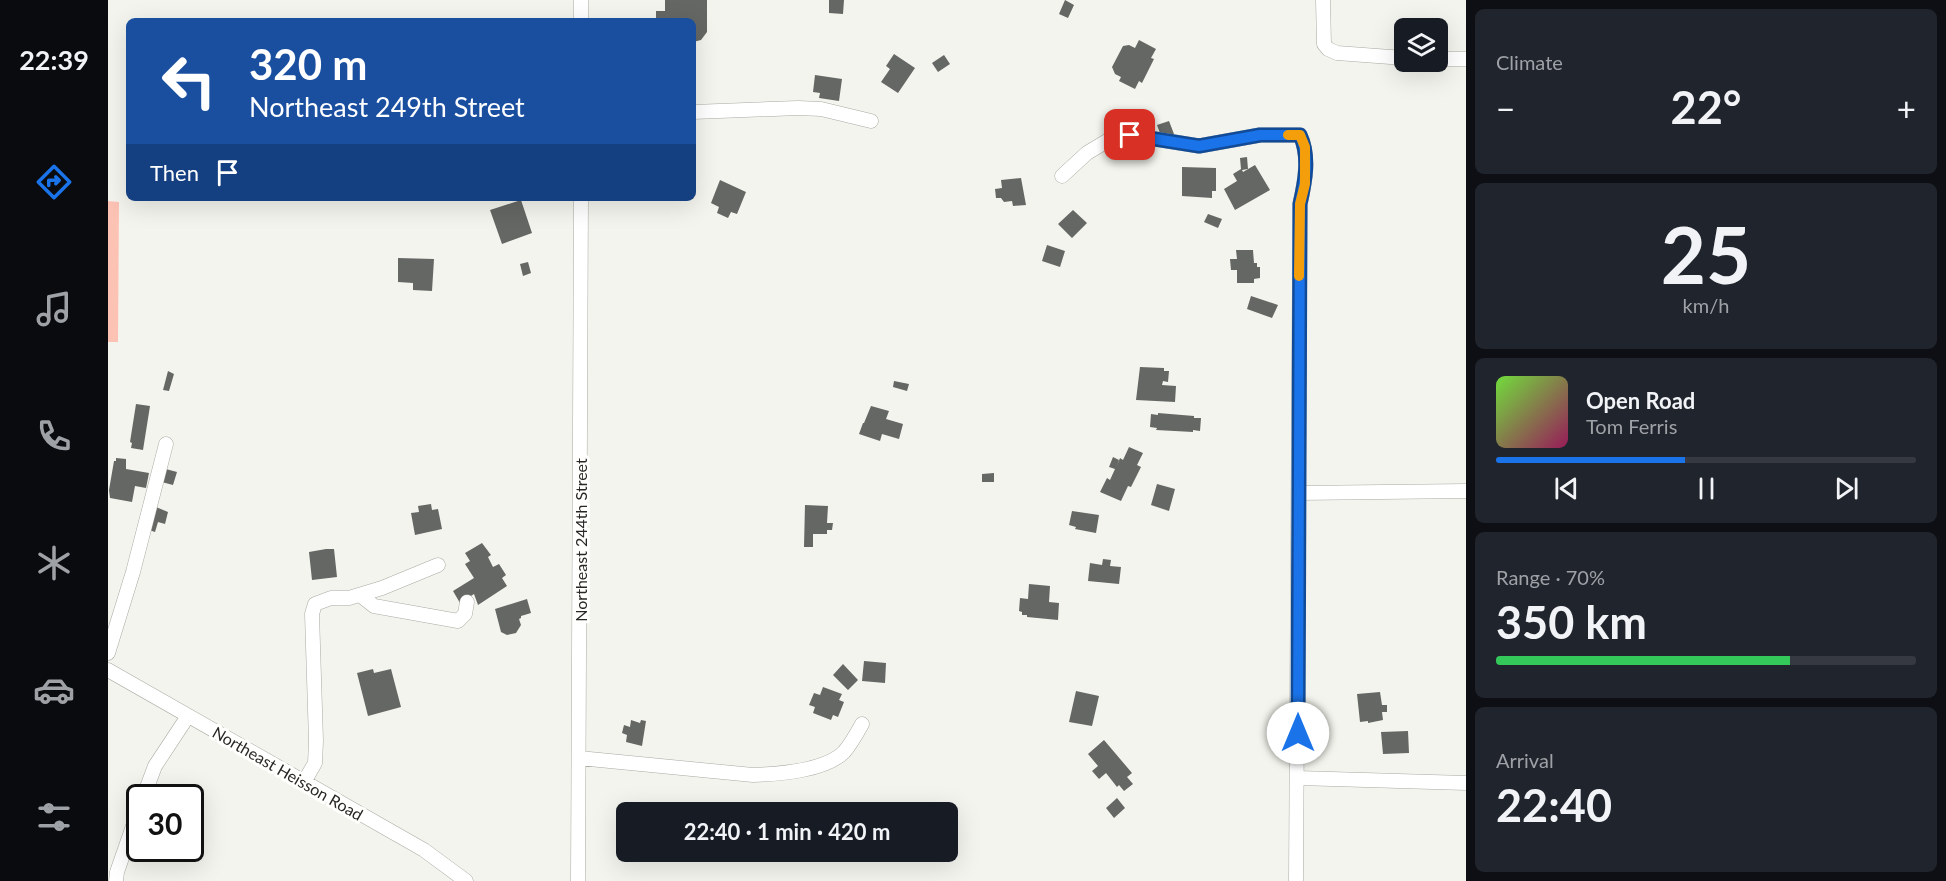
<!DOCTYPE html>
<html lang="en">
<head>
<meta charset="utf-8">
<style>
	:root { --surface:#171b24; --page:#20242c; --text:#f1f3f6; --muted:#9ea1a6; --line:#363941; --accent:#1a73e8 }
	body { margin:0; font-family:Lato,sans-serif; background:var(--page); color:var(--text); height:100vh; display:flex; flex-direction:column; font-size:22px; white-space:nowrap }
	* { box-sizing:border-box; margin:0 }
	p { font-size:20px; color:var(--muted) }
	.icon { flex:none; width:33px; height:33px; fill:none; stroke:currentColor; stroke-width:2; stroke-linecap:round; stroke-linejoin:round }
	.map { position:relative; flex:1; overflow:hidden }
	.details { display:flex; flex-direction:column; gap:9px; padding:9px; background:#0d0f14; width:480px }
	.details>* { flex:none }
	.top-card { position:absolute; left:18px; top:18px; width:570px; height:183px; border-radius:9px; box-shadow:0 6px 24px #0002; background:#1a4fa0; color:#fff; overflow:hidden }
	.fabs { position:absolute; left:1286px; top:18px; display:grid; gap:12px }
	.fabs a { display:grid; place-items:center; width:54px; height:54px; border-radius:9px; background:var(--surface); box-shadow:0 6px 24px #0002; font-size:30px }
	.speed { position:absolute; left:18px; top:784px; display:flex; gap:12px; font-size:30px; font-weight:700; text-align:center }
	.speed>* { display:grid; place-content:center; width:78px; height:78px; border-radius:50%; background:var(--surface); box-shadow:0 6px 24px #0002; line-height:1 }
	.speed .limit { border:3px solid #111; border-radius:9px; background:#fff; color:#111 }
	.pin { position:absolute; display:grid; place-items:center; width:51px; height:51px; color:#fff; margin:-26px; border-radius:12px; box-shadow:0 3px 9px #0006 }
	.me { position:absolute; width:66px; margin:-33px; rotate:0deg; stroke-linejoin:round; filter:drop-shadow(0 0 4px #0008) }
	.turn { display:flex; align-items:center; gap:21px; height:126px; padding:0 24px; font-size:27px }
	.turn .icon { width:78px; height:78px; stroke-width:2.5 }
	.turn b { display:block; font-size:42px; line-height:51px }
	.then { display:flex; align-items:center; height:57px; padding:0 24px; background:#0003; gap:12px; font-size:22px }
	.big { font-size:45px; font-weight:700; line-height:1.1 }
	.details .card { flex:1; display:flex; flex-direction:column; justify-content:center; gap:9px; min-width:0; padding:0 21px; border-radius:9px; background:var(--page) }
	.details .dial { align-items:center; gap:0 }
	.dial b { font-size:78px; line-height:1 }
	.song { display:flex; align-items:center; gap:18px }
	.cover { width:72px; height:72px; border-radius:9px; background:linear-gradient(135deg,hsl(100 70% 55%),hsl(330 70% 35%)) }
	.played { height:6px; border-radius:3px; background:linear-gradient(90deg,var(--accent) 45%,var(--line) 45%) }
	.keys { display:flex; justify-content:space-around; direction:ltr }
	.heat { display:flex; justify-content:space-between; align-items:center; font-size:33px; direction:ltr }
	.charge { height:9px; border-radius:4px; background:linear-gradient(90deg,#34c759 70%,var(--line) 0) }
	.trip { position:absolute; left:508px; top:802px; width:342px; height:60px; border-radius:9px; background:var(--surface); box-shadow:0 6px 24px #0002; font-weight:700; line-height:60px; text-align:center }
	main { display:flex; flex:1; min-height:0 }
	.menu { display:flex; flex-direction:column; width:108px; justify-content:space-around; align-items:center; background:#090b0e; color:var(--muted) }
	.menu .icon { width:42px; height:42px }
	.menu .active { color:var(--accent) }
	.menu b { font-size:27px; color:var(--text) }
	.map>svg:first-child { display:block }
	.green { fill:#fcc2b3 }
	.building { fill:#646763 }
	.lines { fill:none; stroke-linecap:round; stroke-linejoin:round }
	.minor-casing { stroke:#aaaaa4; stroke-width:15 }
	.minor { stroke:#fff; stroke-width:14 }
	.route-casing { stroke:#114b97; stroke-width:15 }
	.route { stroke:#1a73e8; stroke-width:10 }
	.slow { stroke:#f59e0b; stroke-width:10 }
	.labels { text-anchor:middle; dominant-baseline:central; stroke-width:6; stroke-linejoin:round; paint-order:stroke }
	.street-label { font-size:16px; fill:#282725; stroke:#fffffe }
</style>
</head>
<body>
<main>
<nav class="menu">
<b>22:39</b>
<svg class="icon active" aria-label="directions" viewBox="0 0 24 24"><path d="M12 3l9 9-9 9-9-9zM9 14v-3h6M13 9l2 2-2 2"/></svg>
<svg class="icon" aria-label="music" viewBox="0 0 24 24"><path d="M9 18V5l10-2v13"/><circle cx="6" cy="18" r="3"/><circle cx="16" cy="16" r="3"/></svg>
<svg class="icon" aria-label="phone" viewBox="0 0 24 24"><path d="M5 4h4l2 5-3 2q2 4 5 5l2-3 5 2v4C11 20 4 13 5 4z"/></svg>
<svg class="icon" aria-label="climate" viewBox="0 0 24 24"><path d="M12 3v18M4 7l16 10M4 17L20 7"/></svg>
<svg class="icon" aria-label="car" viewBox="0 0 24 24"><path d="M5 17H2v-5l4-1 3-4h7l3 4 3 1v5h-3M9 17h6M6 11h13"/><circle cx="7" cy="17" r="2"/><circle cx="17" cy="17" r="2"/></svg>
<svg class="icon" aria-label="filters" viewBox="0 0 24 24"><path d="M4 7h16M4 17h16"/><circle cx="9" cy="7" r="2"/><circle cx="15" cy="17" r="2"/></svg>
</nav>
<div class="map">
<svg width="1358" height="881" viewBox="0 0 1358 881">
	<rect width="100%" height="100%" fill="#f4f4ee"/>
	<path class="green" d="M 0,201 L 11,202 L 10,342 L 0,342 Z"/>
	<path class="building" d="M 557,0 L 599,0 L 599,32 L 593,40 L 585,42 L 585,21 L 548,21 L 548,11 L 557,11 Z
		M 721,0 L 736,0 L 735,14 L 721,13 Z
		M 957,0 L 966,5 L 960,18 L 951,14 Z
		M 1031,40 L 1048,49 L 1043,58 L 1046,59 L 1034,83 L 1031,81 L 1027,89 L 1011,81 L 1013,77 L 1007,74 L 1004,67 L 1015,46 L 1021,45 L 1027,48 Z
		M 786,54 L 807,68 L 790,93 L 773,82 L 782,69 L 778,66 Z
		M 836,55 L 842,64 L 830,72 L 824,63 Z
		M 707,75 L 734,79 L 731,101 L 711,98 L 712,93 L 705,92 Z
		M 1061,121 L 1066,134 L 1054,139 L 1049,125 Z
		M 1139,157 L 1140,169 L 1134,170 L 1135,172 L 1147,165 L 1162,190 L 1127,210 L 1116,189 L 1129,181 L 1125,174 L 1133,169 L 1132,158 Z
		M 1074,167 L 1108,168 L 1108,191 L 1104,191 L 1104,198 L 1074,196 Z
		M 913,178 L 918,205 L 905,206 L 904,201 L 896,202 L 893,198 L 888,198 L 887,189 L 894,188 L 893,180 Z
		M 612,180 L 638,192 L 629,214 L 623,212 L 620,218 L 609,213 L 611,207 L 603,203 Z
		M 413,200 L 424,233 L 394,244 L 382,210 Z
		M 965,210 L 979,223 L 964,238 L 950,224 Z
		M 1100,214 L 1114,219 L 1110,228 L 1096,222 Z
		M 939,245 L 957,251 L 952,267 L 934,261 Z
		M 1128,250 L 1145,250 L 1146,263 L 1149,263 L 1149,267 L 1152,267 L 1152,278 L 1146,279 L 1146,283 L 1129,283 L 1129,270 L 1123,270 L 1122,259 L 1129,259 Z
		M 290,258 L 326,259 L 324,291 L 305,290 L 305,283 L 290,282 Z
		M 420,262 L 423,273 L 415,276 L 412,264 Z
		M 1143,296 L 1170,305 L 1164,318 L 1139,309 Z
		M 1032,367 L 1056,368 L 1056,371 L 1061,371 L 1060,382 L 1055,381 L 1054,385 L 1068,386 L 1067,402 L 1028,400 Z
		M 60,371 L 66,374 L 61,391 L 55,390 Z
		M 786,381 L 801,384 L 799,391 L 785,387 Z
		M 28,404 L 42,406 L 35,450 L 23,448 L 24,443 L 22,442 Z
		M 763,406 L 781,411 L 778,419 L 795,424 L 791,439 L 774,434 L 772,441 L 751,434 L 755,423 L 756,423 Z
		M 1050,413 L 1086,416 L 1086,418 L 1093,418 L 1092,431 L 1085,430 L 1085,432 L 1048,430 L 1049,428 L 1042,427 L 1043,414 L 1050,415 Z
		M 1021,447 L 1035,453 L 1029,465 L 1033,467 L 1023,487 L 1020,486 L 1013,501 L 992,492 L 999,478 L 1002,480 L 1007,469 L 1001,467 L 1005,457 L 1011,460 L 1009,466 L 1012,458 L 1015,460 Z
		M 8,458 L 18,459 L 18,469 L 41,473 L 38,488 L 27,486 L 24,502 L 2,498 L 1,490 L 6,461 L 8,461 Z
		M 54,468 L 69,472 L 65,485 L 50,481 Z
		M 886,473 L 886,482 L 874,482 L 874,474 Z
		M 1049,484 L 1067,489 L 1061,511 L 1043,505 Z
		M 323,504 L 324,510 L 330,509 L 334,529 L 307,535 L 303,513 L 311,512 L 310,506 Z
		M 697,505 L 720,506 L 719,523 L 725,523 L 724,530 L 719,530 L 719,534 L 705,534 L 705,547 L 696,547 Z
		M 48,507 L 60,512 L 57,524 L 50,522 L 47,532 L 41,530 Z
		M 964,511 L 991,515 L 988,533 L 967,529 L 968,527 L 961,525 Z
		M 374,543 L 383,555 L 380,557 L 385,567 L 391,564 L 398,575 L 394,578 L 399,586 L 370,605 L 366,594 L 352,603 L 345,591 L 366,578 L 357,564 L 362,561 L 357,553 Z
		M 218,549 L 226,549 L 229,577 L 204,580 L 201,552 Z
		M 995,559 L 1003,560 L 1002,566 L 1013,567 L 1011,584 L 980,581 L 982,563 L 994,565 Z
		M 921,584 L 942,586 L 941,602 L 951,603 L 950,620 L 919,617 L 919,615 L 914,615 L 914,612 L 911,611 L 912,598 L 920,599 Z
		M 419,599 L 423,613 L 413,616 L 413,618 L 411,619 L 413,625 L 408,633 L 399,635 L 393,632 L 387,609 Z
		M 756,661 L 778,663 L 777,683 L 754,681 Z
		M 735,664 L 750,680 L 740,690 L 725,675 Z
		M 265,669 L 266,673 L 283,669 L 293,707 L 260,716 L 249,673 Z
		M 715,687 L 734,694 L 731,700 L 736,702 L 730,717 L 725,715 L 723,720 L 705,713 L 707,707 L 701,705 L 706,693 L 712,695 Z
		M 968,691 L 991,696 L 984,726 L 961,722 Z
		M 1272,692 L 1274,705 L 1279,705 L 1279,712 L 1274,712 L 1275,720 L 1260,723 L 1260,721 L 1252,722 L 1249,694 Z
		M 523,720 L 532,723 L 533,720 L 538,721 L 534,746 L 518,742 L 519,735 L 514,733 L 516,725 L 522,727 Z
		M 1300,731 L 1301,753 L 1275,754 L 1273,732 Z
		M 996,740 L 1024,773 L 1019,777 L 1025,784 L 1016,791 L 1011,785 L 1009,787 L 998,773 L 991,779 L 984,771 L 990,766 L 980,754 Z
		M 1009,798 L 1017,808 L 1006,818 L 998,808 Z"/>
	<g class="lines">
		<defs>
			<path id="minor" d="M 1215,0 L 1216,44 L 1220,49 L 1229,53 L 1296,58
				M 473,21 L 473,0
				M 1329,59 L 1358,59
				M 585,112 L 690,108 L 713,109 L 763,121
				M 954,176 L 979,153 L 999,141 L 1022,135 L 1091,146 L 1152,135 L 1192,135 C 1202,156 1197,182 1192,204 L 1188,881
				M 1191,493 L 1358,491
				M 252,595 L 266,606 L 350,621 L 357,614 L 359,602
				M 0,653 L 25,572 L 58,444
				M 0,670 L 316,850 L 358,881
				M 471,758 L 645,775 C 671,774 717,771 736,752 C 743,744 749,733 754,724
				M 1190,778 L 1358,783
				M 196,782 L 207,763 L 208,741 L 204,614 L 207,604 L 223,598 L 241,598 L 274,588 L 330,565
				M 35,798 L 47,766 L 80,716
				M 8,881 L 9,872 L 32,806
				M 470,881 L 473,198"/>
		</defs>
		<use href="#minor" class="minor-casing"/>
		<use href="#minor" class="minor"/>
	</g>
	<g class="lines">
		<defs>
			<path id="route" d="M 1022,135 L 1091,146 L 1152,135 L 1192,135 C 1202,156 1197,182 1192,204 L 1190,733"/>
		</defs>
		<use href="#route" class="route-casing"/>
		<use href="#route" class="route"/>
		<path class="slow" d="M 1180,135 L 1192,135 L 1197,147 L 1197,184 L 1192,204 L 1191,276"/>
	</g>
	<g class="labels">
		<g class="street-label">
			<text transform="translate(472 540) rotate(-90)">Northeast 244th Street</text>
			<text transform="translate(180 773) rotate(30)">Northeast Heisson Road</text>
		</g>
	</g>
</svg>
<div class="fabs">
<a><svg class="icon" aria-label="layers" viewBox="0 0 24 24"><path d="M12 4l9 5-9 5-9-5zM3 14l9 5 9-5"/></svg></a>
</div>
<div class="speed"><div class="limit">30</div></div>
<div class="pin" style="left:1022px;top:135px;background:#d93025"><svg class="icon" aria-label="arrive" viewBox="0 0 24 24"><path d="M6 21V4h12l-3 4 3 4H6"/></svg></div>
<svg class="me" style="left:1190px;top:733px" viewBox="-20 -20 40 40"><circle r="19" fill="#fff"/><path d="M0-13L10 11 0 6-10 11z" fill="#1a73e8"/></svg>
<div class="trip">22:40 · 1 min · 420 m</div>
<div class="top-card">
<div class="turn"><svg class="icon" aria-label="left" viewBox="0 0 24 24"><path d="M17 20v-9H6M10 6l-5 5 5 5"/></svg><div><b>320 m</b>Northeast 249th Street</div></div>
<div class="then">Then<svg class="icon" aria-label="arrive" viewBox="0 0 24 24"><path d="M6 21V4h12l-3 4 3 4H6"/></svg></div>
</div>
</div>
<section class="details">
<div class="card"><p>Climate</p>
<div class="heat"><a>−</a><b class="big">22°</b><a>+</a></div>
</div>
<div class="card dial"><b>25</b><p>km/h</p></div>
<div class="card">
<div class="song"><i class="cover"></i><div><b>Open Road</b><p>Tom Ferris</p></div></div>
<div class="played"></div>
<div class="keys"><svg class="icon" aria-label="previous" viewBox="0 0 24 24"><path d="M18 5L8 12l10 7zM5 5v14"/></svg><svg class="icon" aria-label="pause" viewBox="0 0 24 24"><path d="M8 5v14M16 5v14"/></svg><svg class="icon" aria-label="next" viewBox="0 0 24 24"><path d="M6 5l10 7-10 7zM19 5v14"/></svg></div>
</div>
<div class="card"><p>Range · 70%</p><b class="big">350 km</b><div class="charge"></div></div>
<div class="card"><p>Arrival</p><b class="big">22:40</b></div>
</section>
</main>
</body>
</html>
